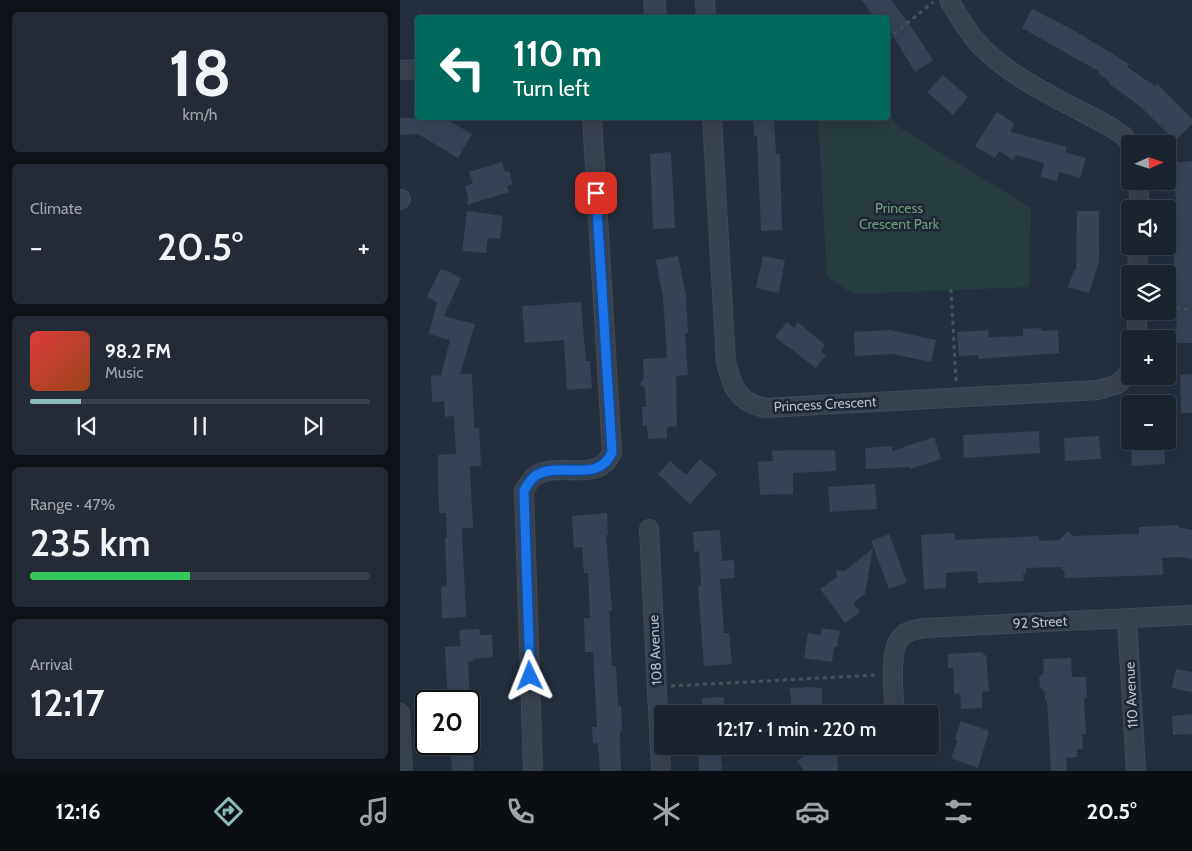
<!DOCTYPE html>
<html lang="en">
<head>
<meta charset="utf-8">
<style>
	:root { --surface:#1b232e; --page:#242b36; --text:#f1f3f6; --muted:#a0a4aa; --line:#39404a; --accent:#8bbbb9 }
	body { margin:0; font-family:Cabin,sans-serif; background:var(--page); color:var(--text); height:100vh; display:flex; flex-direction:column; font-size:19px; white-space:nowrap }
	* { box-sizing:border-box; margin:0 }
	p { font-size:16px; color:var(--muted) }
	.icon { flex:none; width:28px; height:28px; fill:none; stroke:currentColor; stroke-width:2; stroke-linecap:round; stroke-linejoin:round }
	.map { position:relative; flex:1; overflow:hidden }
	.drawer { display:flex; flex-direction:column; gap:12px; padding:12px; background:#0f1319; width:400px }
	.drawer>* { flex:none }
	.hud { position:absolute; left:15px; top:15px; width:475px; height:105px; border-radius:5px; box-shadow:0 5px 20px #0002,0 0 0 1px var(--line); background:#00695c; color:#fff; overflow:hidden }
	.needle { width:32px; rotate:87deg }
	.buttons { position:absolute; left:721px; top:135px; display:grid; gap:10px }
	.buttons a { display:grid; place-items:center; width:55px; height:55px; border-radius:5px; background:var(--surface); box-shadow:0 5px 20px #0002,0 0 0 1px var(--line); font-size:25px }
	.speed { position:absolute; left:15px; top:690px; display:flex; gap:10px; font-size:25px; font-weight:700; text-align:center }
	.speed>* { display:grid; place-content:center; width:65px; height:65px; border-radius:50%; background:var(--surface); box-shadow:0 5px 20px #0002,0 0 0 1px var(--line); line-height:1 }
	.speed .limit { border:2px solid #111; border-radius:8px; background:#fff; color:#111 }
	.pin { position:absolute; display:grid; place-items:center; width:42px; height:42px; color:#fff; margin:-21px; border-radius:10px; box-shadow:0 2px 8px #0006 }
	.me { position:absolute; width:55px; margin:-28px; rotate:358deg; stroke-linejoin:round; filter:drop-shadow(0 0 4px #0008) }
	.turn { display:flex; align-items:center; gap:18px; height:105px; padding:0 15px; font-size:22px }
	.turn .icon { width:65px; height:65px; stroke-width:2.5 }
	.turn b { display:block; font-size:35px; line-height:42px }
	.big { font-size:38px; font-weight:600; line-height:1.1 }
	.drawer .widget { flex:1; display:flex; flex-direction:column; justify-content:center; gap:8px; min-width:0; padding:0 18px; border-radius:8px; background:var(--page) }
	.drawer .dial { align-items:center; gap:0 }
	.dial b { font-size:65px; line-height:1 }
	.song { display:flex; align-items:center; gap:15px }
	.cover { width:60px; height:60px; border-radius:8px; background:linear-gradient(135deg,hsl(0 70% 55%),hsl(20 70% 35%)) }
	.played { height:5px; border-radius:2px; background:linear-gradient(90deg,var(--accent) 15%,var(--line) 15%) }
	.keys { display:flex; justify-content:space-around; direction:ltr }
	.heat { display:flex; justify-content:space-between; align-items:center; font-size:28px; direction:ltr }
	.charge { height:8px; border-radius:4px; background:linear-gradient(90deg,#34c759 47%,var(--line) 0) }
	.trip { position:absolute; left:254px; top:705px; width:285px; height:50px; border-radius:5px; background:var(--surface); box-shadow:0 5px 20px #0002,0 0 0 1px var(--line); font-weight:600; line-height:50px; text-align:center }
	.dock { display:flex; height:80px; justify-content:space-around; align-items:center; background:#0b0e12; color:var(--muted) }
	.dock .icon { width:35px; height:35px }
	.dock .on { color:var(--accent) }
	.dock b { font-size:22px; color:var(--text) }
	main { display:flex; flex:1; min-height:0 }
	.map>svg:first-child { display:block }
	.green { fill:#263c3f }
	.building { fill:#364354 }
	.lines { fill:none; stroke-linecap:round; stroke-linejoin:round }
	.minor-casing { stroke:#414a57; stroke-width:20 }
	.path { stroke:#3f5557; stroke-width:3; stroke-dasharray:4 4; stroke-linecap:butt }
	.minor { stroke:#38414e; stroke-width:18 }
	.route-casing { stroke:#114b97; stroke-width:12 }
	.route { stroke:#1a73e8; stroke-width:9 }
	.labels { text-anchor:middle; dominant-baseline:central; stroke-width:5; stroke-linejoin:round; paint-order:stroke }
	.park-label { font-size:14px; fill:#6b9a76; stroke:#1d2633 }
	.street-label { font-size:14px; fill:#b4bcc9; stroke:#1d2633 }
</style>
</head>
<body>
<main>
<section class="drawer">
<div class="widget dial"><b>18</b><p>km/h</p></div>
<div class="widget"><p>Climate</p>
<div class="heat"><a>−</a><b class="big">20.5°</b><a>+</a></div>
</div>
<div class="widget">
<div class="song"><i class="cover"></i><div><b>98.2 FM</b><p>Music</p></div></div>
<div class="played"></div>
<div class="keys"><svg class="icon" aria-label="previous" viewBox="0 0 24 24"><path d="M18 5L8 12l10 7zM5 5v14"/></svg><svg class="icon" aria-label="pause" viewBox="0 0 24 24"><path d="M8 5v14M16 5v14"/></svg><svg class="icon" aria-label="next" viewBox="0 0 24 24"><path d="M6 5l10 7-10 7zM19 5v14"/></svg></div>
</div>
<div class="widget"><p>Range · 47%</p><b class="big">235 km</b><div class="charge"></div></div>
<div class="widget"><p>Arrival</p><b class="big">12:17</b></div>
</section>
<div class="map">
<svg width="792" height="771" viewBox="0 0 792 771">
	<rect width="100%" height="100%" fill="#242f3e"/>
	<path class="green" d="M 488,111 L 497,126 L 631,208 L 629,287 L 453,294 L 427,277 L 418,118 L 488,118 Z"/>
	<path class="building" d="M 243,0 L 266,0 L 267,18 L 244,18 Z
		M 462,0 L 491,0 L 512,28 L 533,60 L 515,72 L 488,28 L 488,18 L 475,18 Z
		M 632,9 L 675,31 L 729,64 L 727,67 L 755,86 L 757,84 L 792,119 L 792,124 L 775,141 L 741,107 L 709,84 L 710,82 L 699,74 L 700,72 L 622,28 Z
		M 543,75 L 568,97 L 553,115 L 527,92 Z
		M 597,112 L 615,124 L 610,132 L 667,147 L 665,152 L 686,158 L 680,178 L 659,172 L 657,181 L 641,177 L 644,163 L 616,155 L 613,160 L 599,151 L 595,158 L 575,146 Z
		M 0,118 L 44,118 L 72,134 L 58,158 L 18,134 L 0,135 Z
		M 353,118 L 374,118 L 376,154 L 380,154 L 382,230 L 361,231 L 357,135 L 354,136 Z
		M 271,152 L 275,228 L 253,229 L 250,154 Z
		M 792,161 L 792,343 L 776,343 L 777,297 L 773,296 L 775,208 L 777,208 L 772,163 Z
		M 102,162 L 105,172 L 109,171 L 113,184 L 107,186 L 109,192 L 67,205 L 68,197 L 65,186 L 73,183 L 69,172 Z
		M 67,211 L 103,216 L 100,239 L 88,238 L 86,253 L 62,251 Z
		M 677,211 L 699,211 L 699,262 L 689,293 L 668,287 L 674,270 L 676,271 Z
		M 278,256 L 286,296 L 288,333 L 285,333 L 288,375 L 276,376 L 277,426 L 267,427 L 267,438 L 248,439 L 247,425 L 243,426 L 242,407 L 246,407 L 245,388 L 240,384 L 244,378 L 243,359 L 267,358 L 263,298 L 256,260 Z
		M 363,256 L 385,260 L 379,293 L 356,288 Z
		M 40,270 L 45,270 L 61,278 L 44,316 L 75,324 L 60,374 L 72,374 L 74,428 L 79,428 L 81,466 L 70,466 L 73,528 L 62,528 L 66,617 L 42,618 L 41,587 L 47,586 L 45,538 L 47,538 L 46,513 L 39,513 L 38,455 L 56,454 L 54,416 L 45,417 L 44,401 L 32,402 L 31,376 L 41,375 L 50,340 L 29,334 L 37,302 L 27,297 Z
		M 181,302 L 186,361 L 190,361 L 192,388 L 167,390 L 164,340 L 125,343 L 122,306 Z
		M 387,322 L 394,328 L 398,322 L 425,345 L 421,351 L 426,355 L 416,368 L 375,337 Z
		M 641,328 L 641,331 L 658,330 L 659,353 L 578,359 L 578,355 L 559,356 L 557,332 L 588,330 L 589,337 L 623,336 L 623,329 Z
		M 490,330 L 536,340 L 531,362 L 493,354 L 455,356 L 454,332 Z
		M 792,374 L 792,413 L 781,413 L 780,375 Z
		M 639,431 L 640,453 L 564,458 L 563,435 Z
		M 699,436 L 701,459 L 665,461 L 664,438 Z
		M 534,437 L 541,459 L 510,469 L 509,467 L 466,469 L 465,448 L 492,446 L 492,451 Z
		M 764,441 L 765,464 L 732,466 L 731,444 Z
		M 394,450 L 435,450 L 436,471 L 393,473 L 393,494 L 360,495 L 358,462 L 373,461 L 372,451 Z
		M 300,459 L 317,474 L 290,504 L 258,474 L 270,461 L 286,475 Z
		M 475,484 L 477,509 L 430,512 L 428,487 Z
		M 207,513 L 208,535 L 206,535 L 212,611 L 209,611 L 212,666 L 216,666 L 218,706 L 221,706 L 222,731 L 220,731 L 220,742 L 221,771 L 200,771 L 198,743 L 193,744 L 192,727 L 197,727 L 193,652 L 185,652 L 184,618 L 190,618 L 188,573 L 184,573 L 182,547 L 174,548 L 172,516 Z
		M 778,525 L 778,527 L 792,530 L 792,559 L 781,557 L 762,558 L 763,575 L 665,578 L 664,570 L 662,571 L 662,567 L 626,568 L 626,573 L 623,574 L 624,581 L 578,583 L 577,572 L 573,571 L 546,573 L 546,588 L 524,589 L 521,535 L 554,533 L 555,540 L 639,536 L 639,541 L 659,540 L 668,531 L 672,536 L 739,534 L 739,527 Z
		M 320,530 L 322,561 L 334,560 L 335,578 L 320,579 L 324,633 L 329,633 L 332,664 L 304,666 L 298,586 L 301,585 L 299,551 L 294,552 L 293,532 Z
		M 489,534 L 507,582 L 489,589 L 471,541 Z
		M 473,548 L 465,594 L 453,603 L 460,612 L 445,623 L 420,589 L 437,577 L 436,570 L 445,571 Z
		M 422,628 L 440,631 L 437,647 L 434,647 L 432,662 L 404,658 L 408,633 L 421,635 Z
		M 79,629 L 80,635 L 92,635 L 93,657 L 73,659 L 73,661 L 68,662 L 70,701 L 48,701 L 45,647 L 61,646 L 59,630 Z
		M 583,652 L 583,655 L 586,655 L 589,691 L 582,692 L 582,708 L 561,709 L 560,693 L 554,694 L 553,668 L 548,668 L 548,654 Z
		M 671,658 L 672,677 L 686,677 L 687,698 L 684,698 L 686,734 L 682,734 L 683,749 L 677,749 L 677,757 L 666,758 L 667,771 L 651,771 L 647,700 L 645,700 L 645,692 L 640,687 L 639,678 L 644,672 L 643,659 Z
		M 776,669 L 792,672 L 792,692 L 772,688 Z
		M 414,687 L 414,688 L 422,688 L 422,714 L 392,714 L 390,688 Z
		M 324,697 L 325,714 L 303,714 L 302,698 Z
		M 792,714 L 792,734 L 773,735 L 772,716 Z
		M 561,721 L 589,731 L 578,768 L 551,758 L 558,740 L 555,739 Z
		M 50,744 L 72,744 L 74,771 L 52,771 Z
		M 298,746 L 320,746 L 322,771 L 299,771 Z
		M 418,746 L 434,746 L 437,751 L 438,771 L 404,771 L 397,761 Z"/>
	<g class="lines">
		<defs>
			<path id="minor" d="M 305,0 L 306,18
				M 549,0 C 557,14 566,29 577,42 C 610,79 665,102 709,126 L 724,136 L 730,145
				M 0,70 L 18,69
				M 312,118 L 326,362 C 333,389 337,401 365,408 L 698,390 L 718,384 L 730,372
				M 0,200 L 1,199
				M 739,209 L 739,181
				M 737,274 L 738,246
				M 737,339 L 737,311
				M 249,529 L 261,771
				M 727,618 L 736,771
				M 0,713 L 3,771
				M 495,714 C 494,696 488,651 501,637 C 507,630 517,629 526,628 L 792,615
				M 133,771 L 124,491 C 127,485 130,480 135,476 C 158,460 199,485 212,452 L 192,118"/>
		</defs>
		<use href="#minor" class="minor-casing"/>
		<path class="path" d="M 488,39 L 533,2
			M 551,289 L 556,382
			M 768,308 L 792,309
			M 271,686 L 477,675"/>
		<use href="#minor" class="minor"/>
	</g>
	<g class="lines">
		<defs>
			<path id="route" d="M 130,676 L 124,491 C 127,485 130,480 135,476 C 158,460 199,485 212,452 L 196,193"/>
		</defs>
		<use href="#route" class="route-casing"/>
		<use href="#route" class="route"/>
	</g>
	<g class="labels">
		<g class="park-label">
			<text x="499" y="208">Princess<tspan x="499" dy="16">Crescent Park</tspan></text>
		</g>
		<g class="street-label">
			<text transform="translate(425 404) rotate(-3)">Princess Crescent</text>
			<text transform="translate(640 622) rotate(-3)">92 Street</text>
			<text transform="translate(255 650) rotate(-93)">108 Avenue</text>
			<text transform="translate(731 695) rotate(-93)">110 Avenue</text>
		</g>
	</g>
</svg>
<div class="buttons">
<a><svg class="needle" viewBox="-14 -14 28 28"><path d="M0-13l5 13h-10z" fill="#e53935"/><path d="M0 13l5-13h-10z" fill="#a0a4aa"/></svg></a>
<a><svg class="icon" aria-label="sound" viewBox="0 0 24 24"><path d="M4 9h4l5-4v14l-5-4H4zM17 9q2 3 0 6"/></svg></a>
<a><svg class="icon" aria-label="layers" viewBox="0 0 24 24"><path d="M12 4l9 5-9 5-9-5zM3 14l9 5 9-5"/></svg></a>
<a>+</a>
<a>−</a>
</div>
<div class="speed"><div class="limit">20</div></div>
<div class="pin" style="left:196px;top:193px;background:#d93025"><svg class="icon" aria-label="arrive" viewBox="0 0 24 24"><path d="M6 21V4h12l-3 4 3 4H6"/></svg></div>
<svg class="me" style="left:130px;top:676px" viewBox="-20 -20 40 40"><path d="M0-17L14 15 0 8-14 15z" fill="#1a73e8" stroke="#fff" stroke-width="4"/></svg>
<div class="trip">12:17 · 1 min · 220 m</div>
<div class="hud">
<div class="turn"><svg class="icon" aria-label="left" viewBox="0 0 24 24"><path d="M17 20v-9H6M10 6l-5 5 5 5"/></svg><div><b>110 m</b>Turn left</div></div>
</div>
</div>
</main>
<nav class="dock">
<b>12:16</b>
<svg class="icon on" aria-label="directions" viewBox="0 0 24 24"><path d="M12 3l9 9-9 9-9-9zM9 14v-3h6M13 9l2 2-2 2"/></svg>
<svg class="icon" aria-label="music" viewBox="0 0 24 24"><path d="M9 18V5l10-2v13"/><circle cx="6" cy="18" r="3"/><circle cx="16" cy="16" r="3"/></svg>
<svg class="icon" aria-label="phone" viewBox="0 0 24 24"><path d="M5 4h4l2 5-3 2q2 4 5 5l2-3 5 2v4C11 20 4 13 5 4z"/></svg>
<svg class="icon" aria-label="climate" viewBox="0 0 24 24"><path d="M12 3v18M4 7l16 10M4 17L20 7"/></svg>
<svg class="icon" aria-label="car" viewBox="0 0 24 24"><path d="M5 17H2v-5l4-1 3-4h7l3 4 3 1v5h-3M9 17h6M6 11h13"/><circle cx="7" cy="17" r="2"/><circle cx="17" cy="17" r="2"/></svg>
<svg class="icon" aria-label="filters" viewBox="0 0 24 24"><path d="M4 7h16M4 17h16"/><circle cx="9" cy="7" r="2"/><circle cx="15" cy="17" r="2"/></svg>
<b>20.5°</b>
</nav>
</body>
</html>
